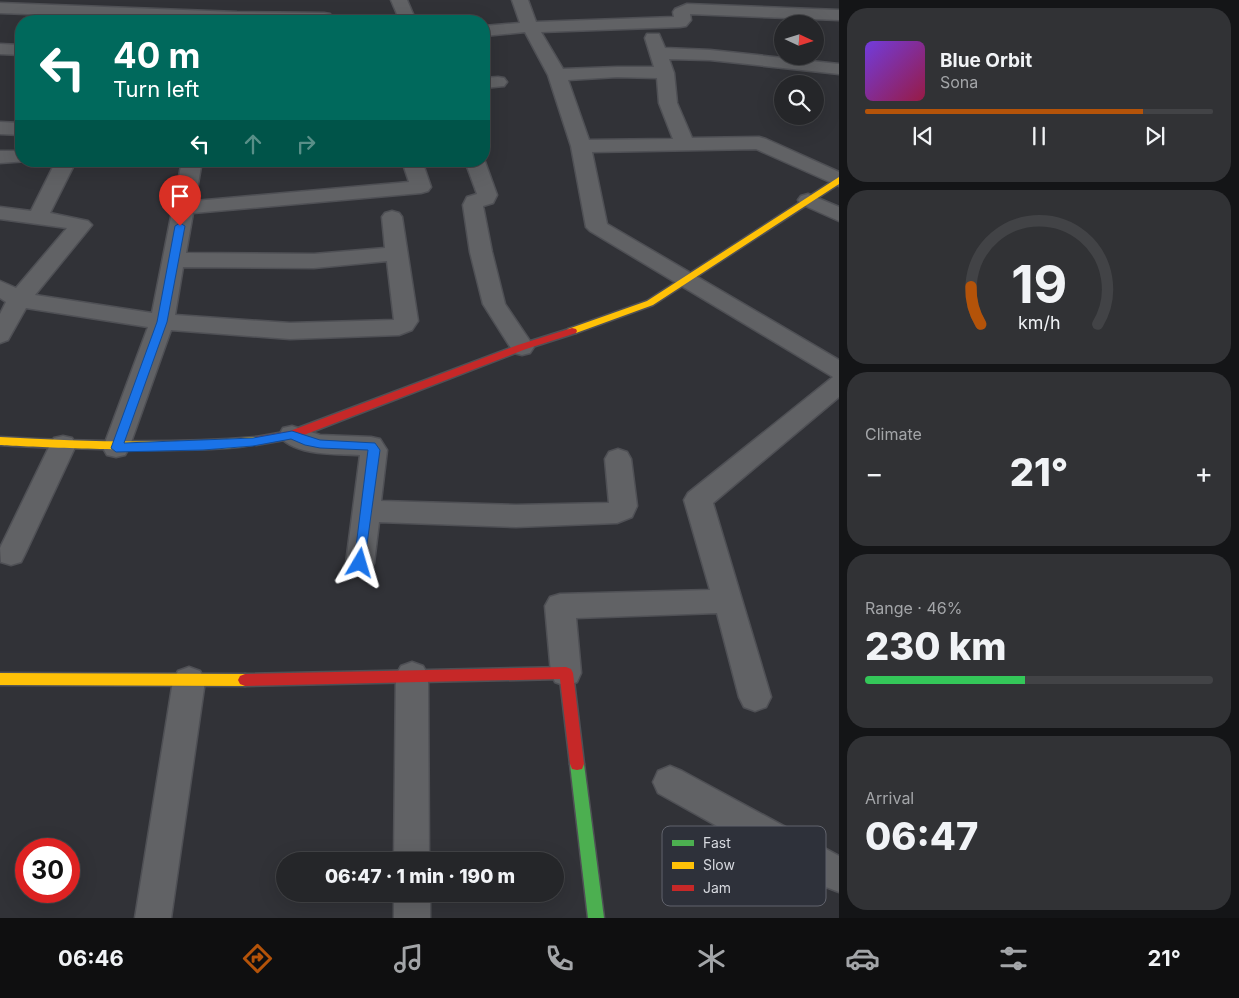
<!DOCTYPE html>
<html lang="en">
<head>
<meta charset="utf-8">
<style>
	:root { --surface:#252629; --page:#313235; --text:#f1f3f6; --muted:#a3a5a8; --line:#424346; --accent:#b45309 }
	body { margin:0; font-family:Inter,sans-serif; background:var(--page); color:var(--text); height:100vh; display:flex; flex-direction:column; font-size:19px; white-space:nowrap }
	* { box-sizing:border-box; margin:0 }
	p { font-size:16px; color:var(--muted) }
	.icon { flex:none; width:28px; height:28px; fill:none; stroke:currentColor; stroke-width:2; stroke-linecap:round; stroke-linejoin:round }
	.map { position:relative; flex:1; overflow:hidden }
	.sheet { display:flex; flex-direction:column; gap:8px; padding:8px; background:#141517; width:400px }
	.sheet>* { flex:none }
	.guide { position:absolute; left:15px; top:15px; width:475px; height:152px; border-radius:20px; box-shadow:0 5px 20px #0002,0 0 0 1px var(--line); background:#00695c; color:#fff; overflow:hidden }
	.needle { width:32px; rotate:94deg }
	.controls { position:absolute; left:774px; top:15px; display:grid; gap:10px }
	.controls a { display:grid; place-items:center; width:50px; height:50px; border-radius:50%; background:var(--surface); box-shadow:0 5px 20px #0002,0 0 0 1px var(--line); font-size:25px }
	.speed { position:absolute; left:15px; top:838px; display:flex; gap:10px; font-size:25px; font-weight:700; text-align:center }
	.speed>* { display:grid; place-content:center; width:65px; height:65px; border-radius:50%; background:var(--surface); box-shadow:0 5px 20px #0002,0 0 0 1px var(--line); line-height:1 }
	.speed .limit { border:8px solid #d22; background:#fff; color:#111 }
	.pin { position:absolute; display:grid; place-items:center; width:42px; height:42px; color:#fff; margin:-51px -21px; border-radius:50% 50% 50% 0; rotate:-45deg; box-shadow:0 0 5px #0007 }
	.pin .icon { rotate:45deg }
	.me { position:absolute; width:55px; margin:-28px; rotate:7deg; stroke-linejoin:round; filter:drop-shadow(0 0 4px #0008) }
	.turn { display:flex; align-items:center; gap:18px; height:105px; padding:0 15px; font-size:22px }
	.turn .icon { width:65px; height:65px; stroke-width:2.5 }
	.turn b { display:block; font-size:35px; line-height:42px }
	.lanes { display:flex; align-items:center; height:48px; padding:0 15px; background:#0003; justify-content:center; gap:25px; direction:ltr }
	.lanes .off { opacity:.35 }
	.big { font-size:38px; font-weight:800; line-height:1.1 }
	.sheet .widget { flex:1; display:flex; flex-direction:column; justify-content:center; gap:8px; min-width:0; padding:0 18px; border-radius:20px; background:var(--page) }
	.sheet .dial { align-items:center; gap:0 }
	.dial svg { height:130px; overflow:visible; fill:none; stroke:var(--line); stroke-width:7; stroke-linecap:round; text-anchor:middle }
	.dial text { fill:var(--text); stroke:none }
	.song { display:flex; align-items:center; gap:15px }
	.cover { width:60px; height:60px; border-radius:8px; background:linear-gradient(135deg,hsl(260 70% 55%),hsl(340 70% 35%)) }
	.played { height:5px; border-radius:2px; background:linear-gradient(90deg,var(--accent) 80%,var(--line) 80%) }
	.keys { display:flex; justify-content:space-around; direction:ltr }
	.heat { display:flex; justify-content:space-between; align-items:center; font-size:28px; direction:ltr }
	.charge { height:8px; border-radius:4px; background:linear-gradient(90deg,#34c759 46%,var(--line) 0) }
	.trip { position:absolute; left:276px; top:852px; width:288px; height:50px; border-radius:25px; background:var(--surface); box-shadow:0 5px 20px #0002,0 0 0 1px var(--line); font-weight:800; line-height:50px; text-align:center }
	.tab-bar { display:flex; height:80px; justify-content:space-around; align-items:center; background:#0f0f10; color:var(--muted) }
	.tab-bar .icon { width:35px; height:35px }
	.tab-bar .current { color:var(--accent) }
	.tab-bar b { font-size:22px; color:var(--text) }
	main { display:flex; flex:1; min-height:0 }
	.map>svg:first-child { display:block }
	.lines { fill:none; stroke-linecap:round; stroke-linejoin:round }
	.street-casing { stroke:#4f5055; stroke-width:3 }
	.fast-casing { stroke:#4f5055; stroke-width:3 }
	.slow-casing { stroke:#4f5055; stroke-width:3 }
	.jam-casing { stroke:#4f5055; stroke-width:3 }
	.street { fill:#616265; fill-rule:evenodd }
	.fast { fill:#4caf50; fill-rule:evenodd }
	.slow { fill:#ffc107; fill-rule:evenodd }
	.jam { fill:#c62828; fill-rule:evenodd }
	.route { fill:#1a73e8; stroke:#114b97 }
	.key { fill:#2e313a; stroke:#61636c; stroke-width:1 }
	.key-label { font-size:14px; fill:#d7d9df }
</style>
</head>
<body>
<main>
<div class="map">
<svg width="839" height="918" viewBox="0 0 839 918">
	<rect width="100%" height="100%" fill="#313237"/>
	<g class="lines">
		<defs>
			<path id="street" d="M 391,0 L 407,0 L 416,21 L 400,21 Z
				M 512,0 L 528,0 L 536,22 L 674,17 L 673,12 L 675,9 L 687,4 L 839,10 L 839,20 L 690,14 L 691,20 L 686,26 L 680,27 L 541,32 L 563,69 L 617,67 L 654,67 L 645,38 L 647,34 L 659,34 L 665,48 L 710,50 L 839,64 L 839,74 L 710,60 L 669,59 L 674,73 L 677,103 L 692,138 L 759,137 L 766,139 L 839,172 L 839,186 L 756,149 L 592,152 L 607,224 L 839,360 L 839,397 L 713,503 L 771,697 L 766,707 L 755,711 L 744,707 L 739,697 L 717,613 L 576,618 L 581,673 L 577,682 L 566,686 L 555,682 L 551,673 L 545,606 L 550,597 L 560,594 L 710,590 L 684,500 L 688,493 L 833,377 L 590,231 L 586,227 L 571,146 L 548,75 L 525,32 L 484,36 L 484,26 L 520,23 ZM 617,77 L 657,78 L 659,103 L 673,139 L 589,140 L 568,80 Z
				M 0,3 L 237,12 L 324,13 L 330,14 L 334,21 L 219,21 L 0,13 Z
				M 0,44 L 21,45 L 21,55 L 0,54 Z
				M 498,77 L 504,78 L 507,82 L 504,86 L 484,88 L 484,78 Z
				M 0,122 L 21,123 L 21,135 L 0,134 Z
				M 0,151 L 21,151 L 21,161 L 28,161 L 0,163 Z
				M 484,159 L 497,195 L 493,203 L 483,206 L 492,252 L 505,304 L 534,347 L 530,353 L 522,355 L 514,353 L 483,304 L 470,252 L 463,205 L 467,197 L 477,194 L 465,161 L 484,161 Z
				M 56,161 L 76,161 L 50,213 L 88,221 L 92,225 L 35,295 L 152,313 L 182,161 L 202,161 L 195,201 L 409,182 L 402,161 L 422,161 L 431,187 L 428,191 L 421,193 L 193,213 L 186,253 L 314,254 L 385,248 L 382,217 L 385,213 L 392,211 L 399,213 L 402,217 L 418,321 L 412,330 L 399,335 L 290,339 L 171,330 L 129,448 L 125,455 L 116,457 L 107,455 L 103,448 L 148,327 L 26,308 L 8,340 L 0,343 L 0,314 L 6,302 L 0,298 L 0,281 L 16,288 L 67,228 L 0,219 L 0,207 L 31,211 ZM 387,261 L 394,320 L 290,323 L 175,315 L 183,267 L 314,268 Z
				M 808,194 L 839,207 L 839,221 L 801,204 L 798,200 L 801,196 Z
				M 292,426 L 320,435 L 371,437 L 380,439 L 387,450 L 381,501 L 516,505 L 609,503 L 605,459 L 609,452 L 618,449 L 627,452 L 631,459 L 637,506 L 632,517 L 617,523 L 516,527 L 379,522 L 374,563 L 370,571 L 360,574 L 350,571 L 346,563 L 360,455 C 338,454 292,456 279,435 L 283,428 Z
				M 63,436 L 72,438 L 76,445 L 25,554 L 21,562 L 11,565 L 1,562 L 0,548 L 50,445 L 54,438 Z
				M 412,662 L 423,666 L 428,675 L 429,861 L 394,861 L 396,675 L 401,666 Z
				M 189,667 L 200,671 L 205,681 L 171,918 L 135,918 L 173,681 L 178,671 Z
				M 670,766 L 682,771 L 839,856 L 839,892 L 826,887 L 658,793 L 653,782 L 658,771 Z
				M 394,894 L 430,894 L 430,918 L 394,918 Z"/>
			<path id="fast" d="M 577,758 L 582,759 L 584,764 L 604,918 L 588,918 L 570,764 L 572,759 Z"/>
			<path id="slow" d="M 839,177 L 839,184 L 653,305 L 576,333 L 568,333 L 567,331 L 568,329 L 647,301 Z
				M 0,437 C 86,442 171,444 256,437 L 262,441 C 250,457 32,447 0,445 Z
				M 0,673 L 245,674 L 250,676 L 252,680 L 250,684 L 245,686 L 0,685 Z"/>
			<path id="jam" d="M 572,328 L 576,329 L 577,331 L 576,333 L 526,349 L 296,438 L 256,445 L 250,441 L 256,437 L 290,431 L 518,345 Z
				M 566,667 L 571,669 L 573,673 L 584,764 L 582,769 L 577,770 L 572,769 L 570,764 L 560,679 L 245,686 L 240,684 L 238,680 L 240,676 L 245,674 Z"/>
		</defs>
		<use href="#street" class="street-casing"/>
		<use href="#fast" class="fast-casing"/>
		<use href="#slow" class="slow-casing"/>
		<use href="#jam" class="jam-casing"/>
		<use href="#street" class="street"/>
		<use href="#fast" class="fast"/>
		<use href="#slow" class="slow"/>
		<use href="#jam" class="jam"/>
	</g>
	<path class="route" d="M 180,223 L 185,226 L 167,322 L 124,443 L 253,438 L 292,431 L 320,440 L 375,443 L 380,450 L 364,566 L 355,566 L 354,563 L 368,450 L 320,448 L 305,445 L 291,439 L 253,446 L 203,450 L 116,452 L 111,448 L 157,322 L 175,226 Z"/>
	<rect x="662" y="826" width="164" height="80" rx="8" class="key"/>
	<rect x="672" y="840" width="22" height="6" fill="#4caf50"/>
	<rect x="672" y="862" width="22" height="7" fill="#ffc107"/>
	<rect x="672" y="885" width="22" height="6" fill="#c62828"/>
	<g class="key-label">
		<text x="703" y="848">Fast</text>
		<text x="703" y="870">Slow</text>
		<text x="703" y="893">Jam</text>
	</g>
</svg>
<div class="controls">
<a><svg class="needle" viewBox="-14 -14 28 28"><path d="M0-13l5 13h-10z" fill="#e53935"/><path d="M0 13l5-13h-10z" fill="#a3a5a8"/></svg></a>
<a><svg class="icon" aria-label="search" viewBox="0 0 24 24"><circle cx="10" cy="10" r="6"/><path d="M15 15l6 6"/></svg></a>
</div>
<div class="speed"><div class="limit">30</div></div>
<div class="pin" style="left:180px;top:226px;background:#d93025"><svg class="icon" aria-label="arrive" viewBox="0 0 24 24"><path d="M6 21V4h12l-3 4 3 4H6"/></svg></div>
<svg class="me" style="left:360px;top:563px" viewBox="-20 -20 40 40"><path d="M0-17L14 15 0 8-14 15z" fill="#1a73e8" stroke="#fff" stroke-width="4"/></svg>
<div class="trip">06:47 · 1 min · 190 m</div>
<div class="guide">
<div class="turn"><svg class="icon" aria-label="left" viewBox="0 0 24 24"><path d="M17 20v-9H6M10 6l-5 5 5 5"/></svg><div><b>40 m</b>Turn left</div></div>
<div class="lanes"><svg class="icon" aria-label="left" viewBox="0 0 24 24"><path d="M17 20v-9H6M10 6l-5 5 5 5"/></svg><svg class="icon off" aria-label="ahead" viewBox="0 0 24 24"><path d="M12 20V5M6 11l6-6 6 6"/></svg><svg class="icon off" aria-label="right" viewBox="0 0 24 24"><path d="M7 20v-9h11M14 6l5 5-5 5"/></svg></div>
</div>
</div>
<section class="sheet">
<div class="widget">
<div class="song"><i class="cover"></i><div><b>Blue Orbit</b><p>Sona</p></div></div>
<div class="played"></div>
<div class="keys"><svg class="icon" aria-label="previous" viewBox="0 0 24 24"><path d="M18 5L8 12l10 7zM5 5v14"/></svg><svg class="icon" aria-label="pause" viewBox="0 0 24 24"><path d="M8 5v14M16 5v14"/></svg><svg class="icon" aria-label="next" viewBox="0 0 24 24"><path d="M6 5l10 7-10 7zM19 5v14"/></svg></div>
</div>
<div class="widget dial"><svg viewBox="0 0 100 80">
<path d="M14 69A42 42 0 1 1 86 69"/>
<path d="M14 69A42 42 0 0 1 8 46" stroke="#b45309"/>
<text x="50" y="56" font-size="32" font-weight="700">19</text>
<text x="50" y="72" font-size="11">km/h</text>
</svg></div>
<div class="widget"><p>Climate</p>
<div class="heat"><a>−</a><b class="big">21°</b><a>+</a></div>
</div>
<div class="widget"><p>Range · 46%</p><b class="big">230 km</b><div class="charge"></div></div>
<div class="widget"><p>Arrival</p><b class="big">06:47</b></div>
</section>
</main>
<nav class="tab-bar">
<b>06:46</b>
<svg class="icon current" aria-label="directions" viewBox="0 0 24 24"><path d="M12 3l9 9-9 9-9-9zM9 14v-3h6M13 9l2 2-2 2"/></svg>
<svg class="icon" aria-label="music" viewBox="0 0 24 24"><path d="M9 18V5l10-2v13"/><circle cx="6" cy="18" r="3"/><circle cx="16" cy="16" r="3"/></svg>
<svg class="icon" aria-label="phone" viewBox="0 0 24 24"><path d="M5 4h4l2 5-3 2q2 4 5 5l2-3 5 2v4C11 20 4 13 5 4z"/></svg>
<svg class="icon" aria-label="climate" viewBox="0 0 24 24"><path d="M12 3v18M4 7l16 10M4 17L20 7"/></svg>
<svg class="icon" aria-label="car" viewBox="0 0 24 24"><path d="M5 17H2v-5l4-1 3-4h7l3 4 3 1v5h-3M9 17h6M6 11h13"/><circle cx="7" cy="17" r="2"/><circle cx="17" cy="17" r="2"/></svg>
<svg class="icon" aria-label="filters" viewBox="0 0 24 24"><path d="M4 7h16M4 17h16"/><circle cx="9" cy="7" r="2"/><circle cx="15" cy="17" r="2"/></svg>
<b>21°</b>
</nav>
</body>
</html>
